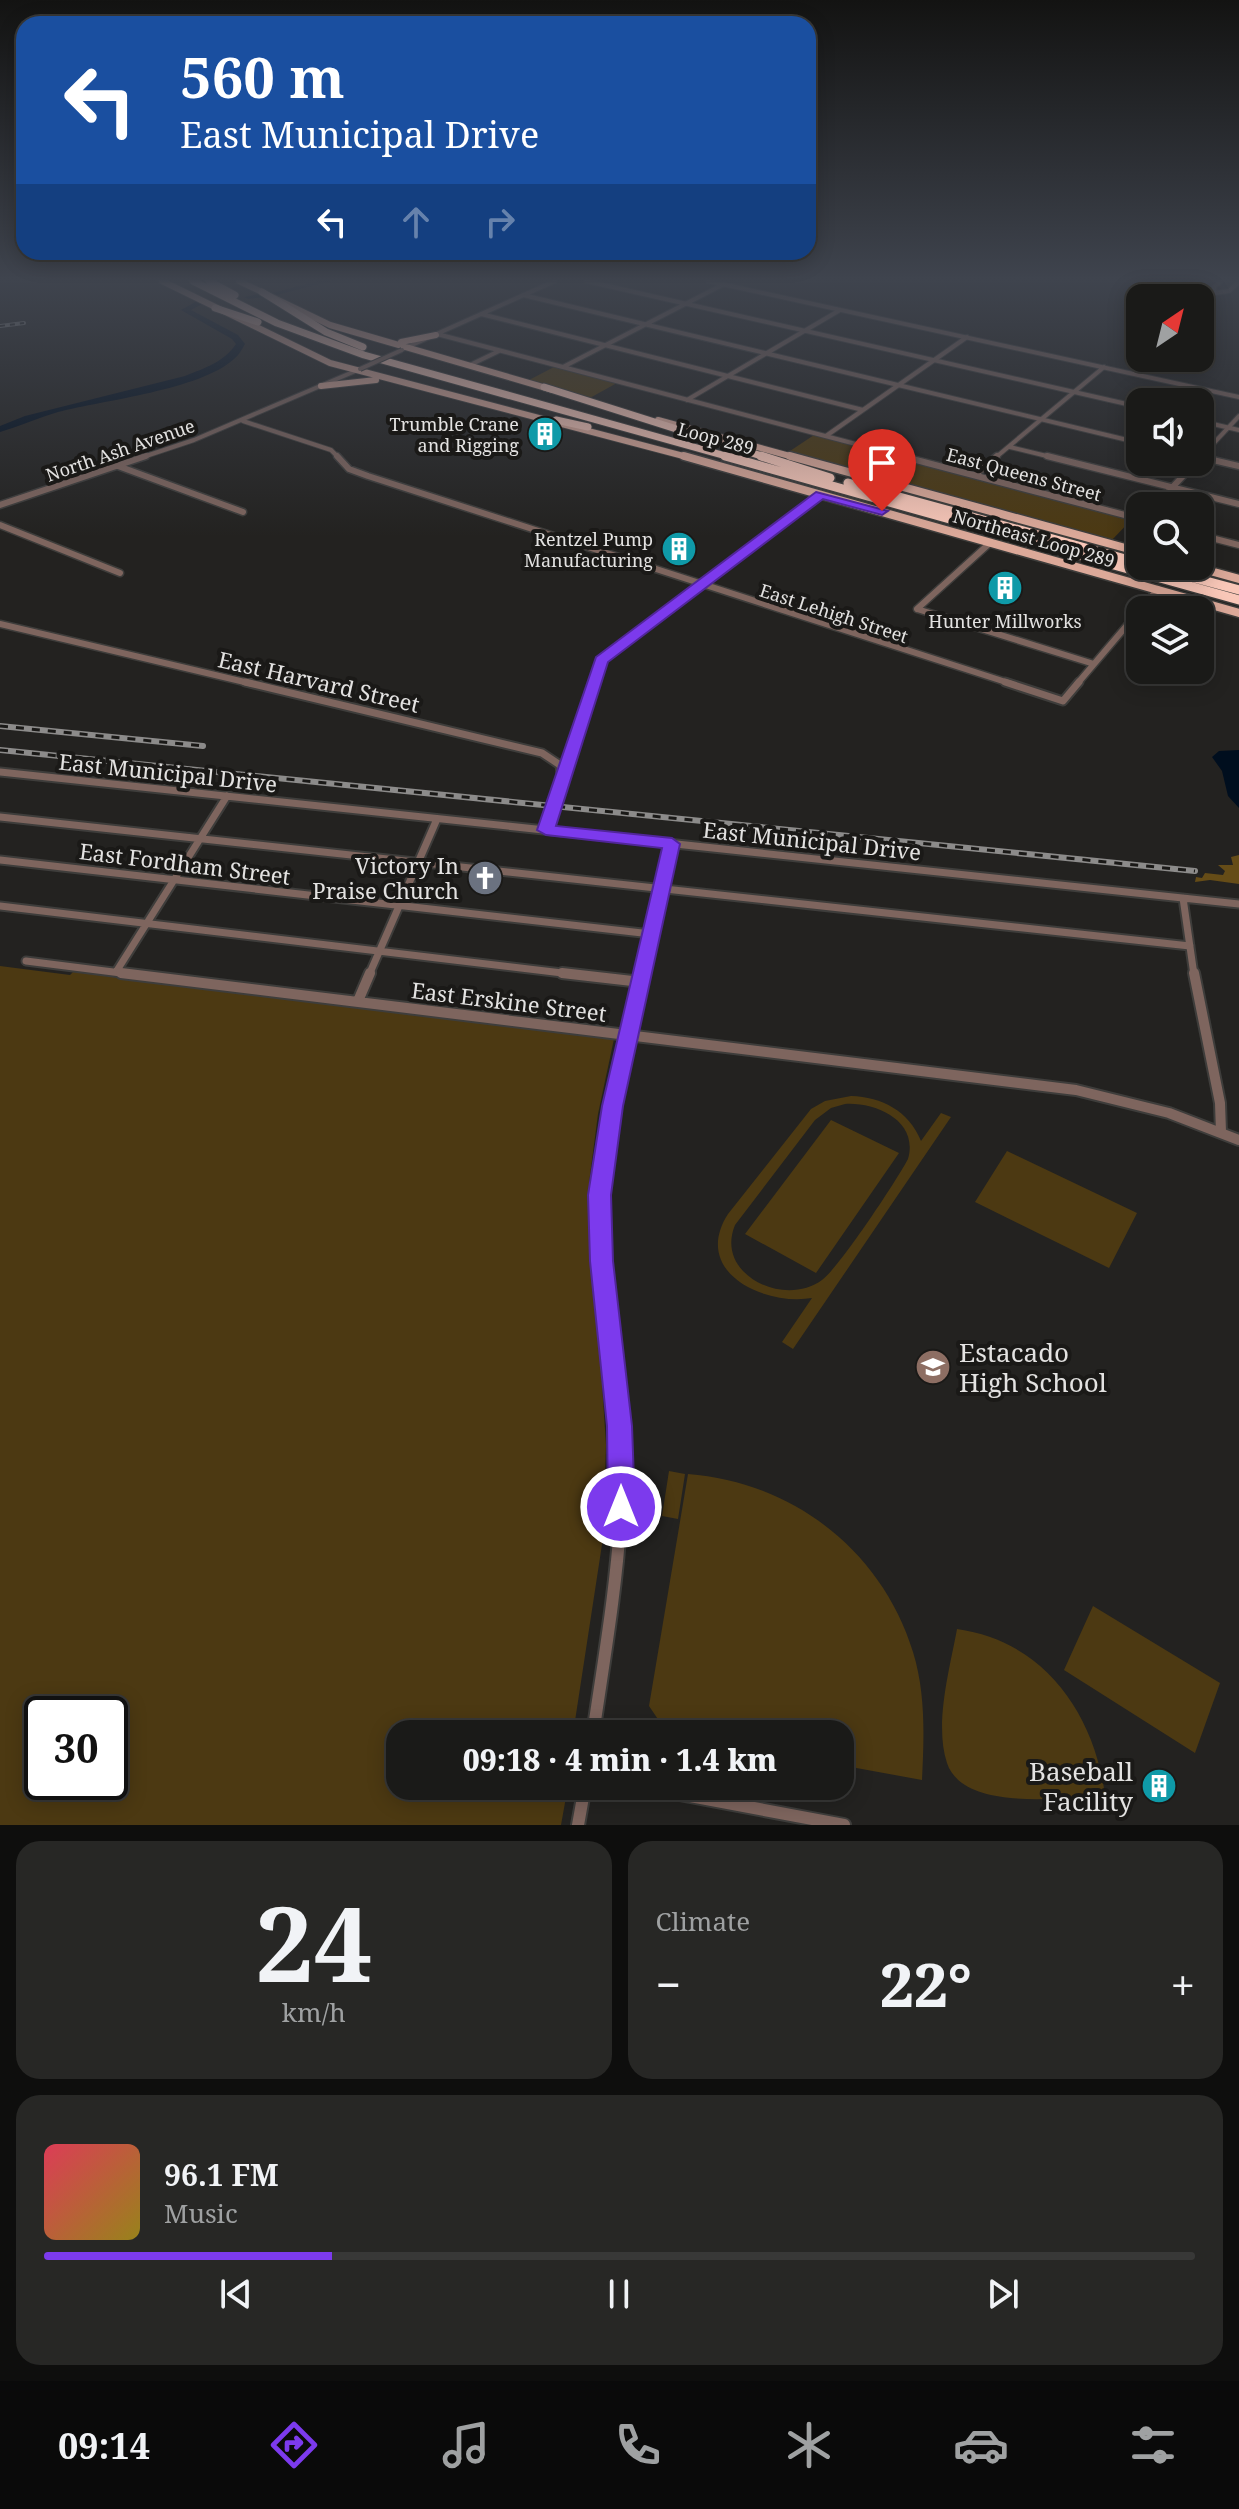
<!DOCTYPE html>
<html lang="en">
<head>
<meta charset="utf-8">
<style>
	:root { --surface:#1a1a18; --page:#272725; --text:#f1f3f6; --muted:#9fa1a2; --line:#383837; --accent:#7c3aed }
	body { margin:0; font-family:"Noto Serif",serif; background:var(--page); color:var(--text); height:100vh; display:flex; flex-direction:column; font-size:30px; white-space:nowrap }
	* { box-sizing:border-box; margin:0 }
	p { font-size:26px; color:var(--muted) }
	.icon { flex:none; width:44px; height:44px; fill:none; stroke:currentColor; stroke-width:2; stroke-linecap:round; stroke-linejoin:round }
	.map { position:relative; height:1825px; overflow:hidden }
	.drawer { display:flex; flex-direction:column; gap:16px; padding:16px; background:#0e0e0d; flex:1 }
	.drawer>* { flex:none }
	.banner { position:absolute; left:16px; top:16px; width:800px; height:244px; border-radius:24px; box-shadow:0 4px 20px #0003,0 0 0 2px var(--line); background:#1a4fa0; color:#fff; overflow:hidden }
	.needle { width:52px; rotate:35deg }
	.fabs { position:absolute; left:1126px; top:284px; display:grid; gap:16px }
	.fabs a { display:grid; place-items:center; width:88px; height:88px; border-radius:16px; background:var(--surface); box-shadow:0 4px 20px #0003,0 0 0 2px var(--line); font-size:40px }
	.speed { position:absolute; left:24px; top:1696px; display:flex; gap:16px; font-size:40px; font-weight:700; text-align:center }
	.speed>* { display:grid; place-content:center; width:104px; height:104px; border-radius:50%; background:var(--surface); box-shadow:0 4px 20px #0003,0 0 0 2px var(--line); line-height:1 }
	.speed .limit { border:4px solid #111; border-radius:12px; background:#fff; color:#111 }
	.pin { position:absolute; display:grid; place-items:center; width:68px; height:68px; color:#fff; margin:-82px -34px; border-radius:50% 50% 50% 0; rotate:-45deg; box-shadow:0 0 8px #0007 }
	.pin .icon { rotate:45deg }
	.me { position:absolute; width:88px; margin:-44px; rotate:0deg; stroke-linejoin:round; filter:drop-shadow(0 0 6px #0008) }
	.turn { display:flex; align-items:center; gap:28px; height:168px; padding:0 32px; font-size:36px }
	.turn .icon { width:104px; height:104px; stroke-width:2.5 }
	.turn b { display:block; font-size:56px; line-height:68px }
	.lanes { display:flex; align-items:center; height:76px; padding:0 32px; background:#0003; justify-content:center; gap:40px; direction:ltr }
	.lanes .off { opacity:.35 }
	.big { font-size:60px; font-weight:800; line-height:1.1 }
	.drawer .card { flex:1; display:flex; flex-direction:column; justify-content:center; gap:12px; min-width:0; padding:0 28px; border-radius:24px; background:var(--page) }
	.drawer .dial { align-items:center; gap:0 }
	.dial b { font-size:104px; line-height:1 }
	.song { display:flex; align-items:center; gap:24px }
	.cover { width:96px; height:96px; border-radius:12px; background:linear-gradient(135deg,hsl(350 70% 55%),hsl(50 70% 35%)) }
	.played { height:8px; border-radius:4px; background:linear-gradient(90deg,var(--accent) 25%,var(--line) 25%) }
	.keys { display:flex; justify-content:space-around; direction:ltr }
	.heat { display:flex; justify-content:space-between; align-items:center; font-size:44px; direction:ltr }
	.drawer .tiles { flex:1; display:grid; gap:16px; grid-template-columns:1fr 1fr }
	.card:last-child { grid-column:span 2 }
	.trip { position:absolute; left:386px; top:1720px; width:468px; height:80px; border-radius:24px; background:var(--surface); box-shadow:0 4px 20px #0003,0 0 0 2px var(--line); font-weight:800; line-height:80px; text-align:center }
	.tabs { display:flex; height:128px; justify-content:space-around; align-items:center; background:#0a0a0a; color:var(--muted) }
	.tabs .icon { width:56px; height:56px }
	.tabs .selected { color:var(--accent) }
	.tabs b { font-size:36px; color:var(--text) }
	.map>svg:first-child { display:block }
	.green { fill:#4c3912; fill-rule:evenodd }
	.forest { fill:#654c17 }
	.water { fill:#000e1e }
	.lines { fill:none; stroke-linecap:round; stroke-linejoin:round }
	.river { fill:#000e1e; fill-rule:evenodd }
	.minor-far4-casing { stroke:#3e3d3b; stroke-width:6 }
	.minor-far3-casing { stroke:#3e3d3b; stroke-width:9 }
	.minor-far2-casing { stroke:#3e3d3b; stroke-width:11 }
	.minor-far1-casing { stroke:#3e3d3b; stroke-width:14 }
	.minor-casing { stroke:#3e3d3b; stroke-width:16 }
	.major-far1-casing { stroke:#3e3d3b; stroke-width:8 }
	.major-casing { stroke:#3e3d3b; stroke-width:11 }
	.highway-far1-casing { stroke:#3e3d3b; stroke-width:9 }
	.highway-casing { stroke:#3e3d3b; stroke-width:12 }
	.minor-far4 { stroke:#7e655e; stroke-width:4 }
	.minor-far3 { stroke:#7e655e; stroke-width:6 }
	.minor-far2 { stroke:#7e655e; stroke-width:7 }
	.minor-far1 { stroke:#7e655e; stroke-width:10 }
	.minor { stroke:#7e655e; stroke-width:12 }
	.major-far1 { stroke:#dca999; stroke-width:6 }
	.major { stroke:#dca999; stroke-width:8 }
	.highway-far1 { stroke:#f9c7b8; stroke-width:7 }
	.highway { stroke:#f9c7b8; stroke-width:9 }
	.rail-far1-casing { stroke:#8c8b8a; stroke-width:4 }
	.rail-casing { stroke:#8c8b8a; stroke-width:6 }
	.rail-far1 { stroke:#1a1917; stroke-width:2; stroke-dasharray:5; stroke-linecap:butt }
	.rail { stroke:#1a1917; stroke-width:3; stroke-dasharray:8; stroke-linecap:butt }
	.minor-bridge-casing { stroke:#3e3d3b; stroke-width:6; stroke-linecap:butt }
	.minor-bridge { stroke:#7e655e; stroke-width:4 }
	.route { fill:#7c3aed; stroke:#51269a; stroke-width:2 }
	.labels { text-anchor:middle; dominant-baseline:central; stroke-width:8; stroke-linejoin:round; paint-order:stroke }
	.far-poi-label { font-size:18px; fill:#e3e2e1; stroke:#1a1917; text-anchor:end }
	.far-street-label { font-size:18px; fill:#e3e2e1; stroke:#1a1917 }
	.street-label { font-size:22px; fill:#e3e2e1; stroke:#1a1917 }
	.poi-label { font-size:22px; fill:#e3e2e1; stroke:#1a1917; text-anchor:end }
	.near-poi-label { font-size:26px; fill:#e3e2e1; stroke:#1a1917; text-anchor:start }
</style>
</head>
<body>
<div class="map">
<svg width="1239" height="1825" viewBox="0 0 1239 1825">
	<rect width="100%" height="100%" fill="#232220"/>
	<path class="green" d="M 554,367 L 617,383 L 588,399 L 529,380 Z
		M 814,435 L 1132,519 L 1111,541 L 787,453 Z
		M 0,966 L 70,975 L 73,972 L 614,1039 L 598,1114 L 589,1183 L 606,1445 L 603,1538 L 573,1734 L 400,1734 L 400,1786 L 568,1786 L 561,1825 L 0,1825 ZM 42,1714 L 110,1714 L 110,1782 L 42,1782 Z
		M 851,1096 C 882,1097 909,1111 921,1141 L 941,1113 L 951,1117 L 793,1349 L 782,1342 L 812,1298 C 764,1306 691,1272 728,1214 L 811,1109 L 825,1101 ZM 845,1104 C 876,1102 919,1121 908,1159 C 897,1180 839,1268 822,1280 C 799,1297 763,1292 743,1271 C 731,1258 728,1242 735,1225 L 815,1120 L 831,1108 Z
		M 831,1120 L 899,1153 L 816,1273 L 745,1234 Z
		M 1007,1151 L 1137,1213 L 1109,1268 L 975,1202 Z
		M 669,1471 L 685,1474 L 678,1519 L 662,1516 Z
		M 688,1474 C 793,1482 882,1551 913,1652 C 926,1694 924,1738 922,1780 L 840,1765 L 840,1734 L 668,1734 L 649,1706 Z
		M 1093,1606 L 1220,1683 L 1195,1753 L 1064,1670 Z
		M 957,1629 C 1044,1641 1094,1713 1105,1795 C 1065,1798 963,1812 947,1763 C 934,1724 950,1668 957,1629 Z"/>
	<path class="forest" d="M 1239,855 L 1239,884 L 1210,880 L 1195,882 L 1196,877 L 1202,878 L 1205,873 L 1223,875 L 1225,871 L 1218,865 L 1233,865 L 1231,857 Z"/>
	<path class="water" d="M 1239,750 L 1239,808 L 1228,796 L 1222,771 L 1212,757 L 1219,751 Z"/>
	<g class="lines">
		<path class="river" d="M 317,281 L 331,281 L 273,296 L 269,294 Z
			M 263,293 L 266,297 L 248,299 L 244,297 Z
			M 197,301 L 204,303 L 191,310 L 238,335 L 245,344 C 242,349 239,355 234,359 C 200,390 104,400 58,412 C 38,418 20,426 0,432 L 0,426 L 25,416 L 185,376 C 205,368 224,362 236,344 L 232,339 L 181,310 Z"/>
		<defs>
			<path id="minor-far4" d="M 586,281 L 1140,407
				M 708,281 L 1239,397
				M 1221,281 L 1214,287 L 1215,293 L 1229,291 L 1239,282
				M 523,295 L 1140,443
				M 481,314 L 863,410
				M 437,334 L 909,458
				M 403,349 L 555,281
				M 470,365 L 499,351
				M 563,367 L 724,284
				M 687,400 L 840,310
				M 243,421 L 331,450 L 339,458
				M 1200,421 L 1239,430
				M 826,436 L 967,337
				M 1010,447 L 1055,458
				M 1200,457 L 1205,458
				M 140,458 L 194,440 L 360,369
				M 995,458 L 1104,367
				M 1200,458 L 1239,416"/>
			<path id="minor-far3" d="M 337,456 L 349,469 L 368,476 L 1012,684
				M 901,456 L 1140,519
				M 1047,456 L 1239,504
				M 1200,457 L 1239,466
				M 118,466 L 243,512
				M 975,475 L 997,456
				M 0,505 L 146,456
				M 1155,506 L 1196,462
				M 0,525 L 120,573
				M 1200,535 L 1239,545
				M 917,609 L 1094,664
				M 917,609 L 991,542
				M 1140,610 L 1158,589
				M 0,624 L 253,684
				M 593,684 L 601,660 L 821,494
				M 1077,684 L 1140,610"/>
			<path id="minor-far2" d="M 245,682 L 542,753 L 560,765 L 562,784 L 546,830
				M 1005,682 L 1063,701 L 1079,682
				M 0,772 L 1239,904
				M 563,774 L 594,682
				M 0,817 L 1190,946
				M 0,860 L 651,934
				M 1183,898 L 1194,975
				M 0,906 L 579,975
				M 26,961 L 137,975
				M 116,972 L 227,796
				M 369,975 L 437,819
				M 642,975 L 672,844"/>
			<path id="minor-far1" d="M 121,973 L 1076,1090 L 1169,1113 L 1239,1140
				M 562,973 L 641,982
				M 1194,973 L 1220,1103 L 1221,1132
				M 358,1001 L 370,973
				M 611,1347 L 600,1195 L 612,1106 L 643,973"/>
			<path id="minor" d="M 593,1734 C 604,1659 617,1585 621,1510 C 624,1455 616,1400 611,1345
				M 637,1786 L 844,1825
				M 578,1825 L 585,1786"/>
			<path id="major-far1" d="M 162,281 L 330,363 L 691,458
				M 239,281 L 330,325 L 553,390
				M 401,342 L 436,335
				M 321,386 L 376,380
				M 658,420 L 797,458"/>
			<path id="major" d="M 684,456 L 1239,613
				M 790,456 L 1140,552
				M 1192,566 L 1239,579"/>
			<path id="highway-far1" d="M 193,281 L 277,323 L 364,355 L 733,458
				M 209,281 L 235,295
				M 262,292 L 326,332 L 363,347
				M 215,308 L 258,322
				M 544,387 L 768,458
				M 556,420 L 588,427"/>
			<path id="highway" d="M 725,456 L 1239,600
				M 761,456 L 830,478
				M 848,483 L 1140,563
				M 1150,566 L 1239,590"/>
		</defs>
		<use href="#minor-far4" class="minor-far4-casing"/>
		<use href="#minor-far3" class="minor-far3-casing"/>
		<use href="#minor-far2" class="minor-far2-casing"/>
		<use href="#minor-far1" class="minor-far1-casing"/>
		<use href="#minor" class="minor-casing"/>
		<use href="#major-far1" class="major-far1-casing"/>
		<use href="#major" class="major-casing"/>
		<use href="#highway-far1" class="highway-far1-casing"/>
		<use href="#highway" class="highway-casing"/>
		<use href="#minor-far4" class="minor-far4"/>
		<use href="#minor-far3" class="minor-far3"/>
		<use href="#minor-far2" class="minor-far2"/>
		<use href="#minor-far1" class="minor-far1"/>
		<use href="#minor" class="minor"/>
		<use href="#major-far1" class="major-far1"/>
		<use href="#major" class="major"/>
		<use href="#highway-far1" class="highway-far1"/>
		<use href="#highway" class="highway"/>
		<defs>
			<path id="rail-far1" d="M 0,326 L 24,323"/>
			<path id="rail" d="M 0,726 L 203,746
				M 0,750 L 1195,871"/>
		</defs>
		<use href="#rail-far1" class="rail-far1-casing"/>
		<use href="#rail" class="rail-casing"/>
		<use href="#rail-far1" class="rail-far1"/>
		<use href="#rail" class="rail"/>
		<defs>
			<path id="minor-bridge" d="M 360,369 L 402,350"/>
		</defs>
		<use href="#minor-bridge" class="minor-bridge-casing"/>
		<use href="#minor-bridge" class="minor-bridge"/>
	</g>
	<linearGradient id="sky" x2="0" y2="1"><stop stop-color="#131312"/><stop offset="0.52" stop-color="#3f444e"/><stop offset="1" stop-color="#3f444e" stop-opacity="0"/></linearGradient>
	<rect width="1239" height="537" fill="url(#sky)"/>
	<path class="route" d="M 816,492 L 888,511 L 882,515 L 823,499 L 608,662 L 556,826 L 672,838 L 680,844 L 623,1106 L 611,1195 L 613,1261 L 632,1426 L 635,1507 L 631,1516 L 621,1520 L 612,1516 L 608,1507 L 607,1426 L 590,1261 L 588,1195 L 602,1106 L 662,848 L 546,835 L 537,830 L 596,657 Z"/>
	<defs>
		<symbol id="building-disc" viewBox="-11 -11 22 22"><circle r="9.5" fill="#0f9aa8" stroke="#1a1917"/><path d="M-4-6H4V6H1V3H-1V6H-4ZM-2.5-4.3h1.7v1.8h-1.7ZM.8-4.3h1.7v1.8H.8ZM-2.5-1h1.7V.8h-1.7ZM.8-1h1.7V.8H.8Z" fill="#fff"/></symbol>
		<symbol id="church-disc" viewBox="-11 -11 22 22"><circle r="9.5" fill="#6b7280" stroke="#1a1917"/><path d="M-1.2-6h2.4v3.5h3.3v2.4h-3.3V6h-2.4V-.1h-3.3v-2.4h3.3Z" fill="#fff"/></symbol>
		<symbol id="school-disc" viewBox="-11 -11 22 22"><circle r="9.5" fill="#8d6e63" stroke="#1a1917"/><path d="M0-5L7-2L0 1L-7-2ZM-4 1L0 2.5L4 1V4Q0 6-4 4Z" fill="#fff"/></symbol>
	</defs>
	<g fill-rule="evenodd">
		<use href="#building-disc" x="525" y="414" width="40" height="40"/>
		<use href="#building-disc" x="659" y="529" width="40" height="40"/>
		<use href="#building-disc" x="985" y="568" width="40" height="40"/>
		<use href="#church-disc" x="465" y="858" width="40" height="40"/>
		<use href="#school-disc" x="913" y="1347" width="40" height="40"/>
		<use href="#building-disc" x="1139" y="1766" width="40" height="40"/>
	</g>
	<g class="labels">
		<g class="far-poi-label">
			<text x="519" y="424">Trumble Crane<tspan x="519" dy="21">and Rigging</tspan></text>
			<text x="653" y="539">Rentzel Pump<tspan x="653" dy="21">Manufacturing</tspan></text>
			<text x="1005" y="621" text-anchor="middle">Hunter Millworks</text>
		</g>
		<g class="far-street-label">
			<text transform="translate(716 438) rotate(15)">Loop 289</text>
			<text transform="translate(120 450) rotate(-19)">North Ash Avenue</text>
			<text transform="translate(1024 474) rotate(15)">East Queens Street</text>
			<text transform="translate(1034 538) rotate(16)">Northeast Loop 289</text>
			<text transform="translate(834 613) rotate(18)">East Lehigh Street</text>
		</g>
		<g class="street-label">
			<text transform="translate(319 681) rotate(13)">East Harvard Street</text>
			<text transform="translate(168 772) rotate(6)">East Municipal Drive</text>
			<text transform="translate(812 840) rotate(6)">East Municipal Drive</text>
			<text transform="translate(185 863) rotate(7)">East Fordham Street</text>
			<text transform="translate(509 1001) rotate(7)">East Erskine Street</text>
		</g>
		<g class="poi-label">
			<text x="459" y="865">Victory In<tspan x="459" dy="25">Praise Church</tspan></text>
		</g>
		<g class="near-poi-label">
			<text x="959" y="1352">Estacado<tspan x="959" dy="30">High School</tspan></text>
			<text x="1133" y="1771" text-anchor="end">Baseball<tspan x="1133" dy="30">Facility</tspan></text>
		</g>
	</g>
</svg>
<div class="fabs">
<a><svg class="needle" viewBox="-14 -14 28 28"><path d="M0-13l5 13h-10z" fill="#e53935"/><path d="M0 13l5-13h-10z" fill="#9fa1a2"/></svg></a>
<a><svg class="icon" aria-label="sound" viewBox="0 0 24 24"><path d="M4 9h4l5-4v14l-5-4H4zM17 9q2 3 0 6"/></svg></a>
<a><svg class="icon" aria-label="search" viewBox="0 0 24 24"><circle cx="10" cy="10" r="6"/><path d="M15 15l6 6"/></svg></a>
<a><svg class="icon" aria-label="layers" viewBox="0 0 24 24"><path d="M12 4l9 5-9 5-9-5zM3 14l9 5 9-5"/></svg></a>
</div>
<div class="speed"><div class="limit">30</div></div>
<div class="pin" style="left:882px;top:511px;background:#d93025"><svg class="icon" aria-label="arrive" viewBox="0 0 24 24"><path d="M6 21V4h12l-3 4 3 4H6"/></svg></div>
<svg class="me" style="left:621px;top:1507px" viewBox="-20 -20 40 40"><circle r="17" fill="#7c3aed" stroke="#fff" stroke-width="3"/><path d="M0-11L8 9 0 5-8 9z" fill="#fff"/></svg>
<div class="trip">09:18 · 4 min · 1.4 km</div>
<div class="banner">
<div class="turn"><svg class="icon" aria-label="left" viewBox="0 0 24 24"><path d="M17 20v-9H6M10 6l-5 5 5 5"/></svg><div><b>560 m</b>East Municipal Drive</div></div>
<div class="lanes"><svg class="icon" aria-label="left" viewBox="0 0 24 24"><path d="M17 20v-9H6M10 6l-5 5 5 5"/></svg><svg class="icon off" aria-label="ahead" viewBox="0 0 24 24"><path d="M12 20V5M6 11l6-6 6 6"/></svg><svg class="icon off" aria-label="right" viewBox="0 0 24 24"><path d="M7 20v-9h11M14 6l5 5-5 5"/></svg></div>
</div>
</div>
<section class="drawer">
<div class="tiles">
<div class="card dial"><b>24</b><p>km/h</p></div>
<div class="card"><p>Climate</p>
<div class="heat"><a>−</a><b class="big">22°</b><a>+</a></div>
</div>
<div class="card">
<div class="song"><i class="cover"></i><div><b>96.1 FM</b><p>Music</p></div></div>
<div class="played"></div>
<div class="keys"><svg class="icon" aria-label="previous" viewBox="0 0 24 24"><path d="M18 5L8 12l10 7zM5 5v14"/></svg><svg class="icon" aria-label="pause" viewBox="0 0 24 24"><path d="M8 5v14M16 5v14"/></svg><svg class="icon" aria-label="next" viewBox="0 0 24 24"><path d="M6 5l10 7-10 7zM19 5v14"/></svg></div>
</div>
</div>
</section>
<nav class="tabs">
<b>09:14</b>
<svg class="icon selected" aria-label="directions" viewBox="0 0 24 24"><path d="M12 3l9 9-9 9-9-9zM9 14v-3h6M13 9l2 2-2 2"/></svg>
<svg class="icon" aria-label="music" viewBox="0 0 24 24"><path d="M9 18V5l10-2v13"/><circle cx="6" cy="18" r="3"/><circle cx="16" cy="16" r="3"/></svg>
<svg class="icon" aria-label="phone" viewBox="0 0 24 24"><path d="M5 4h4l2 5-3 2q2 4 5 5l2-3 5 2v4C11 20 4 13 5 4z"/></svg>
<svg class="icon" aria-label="climate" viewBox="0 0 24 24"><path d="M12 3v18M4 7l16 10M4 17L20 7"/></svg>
<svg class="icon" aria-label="car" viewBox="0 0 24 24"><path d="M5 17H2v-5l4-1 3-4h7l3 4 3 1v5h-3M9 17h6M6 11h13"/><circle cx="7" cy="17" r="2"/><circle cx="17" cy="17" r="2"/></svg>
<svg class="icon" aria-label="filters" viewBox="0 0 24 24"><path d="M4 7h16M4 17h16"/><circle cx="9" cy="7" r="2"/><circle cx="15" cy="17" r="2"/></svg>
</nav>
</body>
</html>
